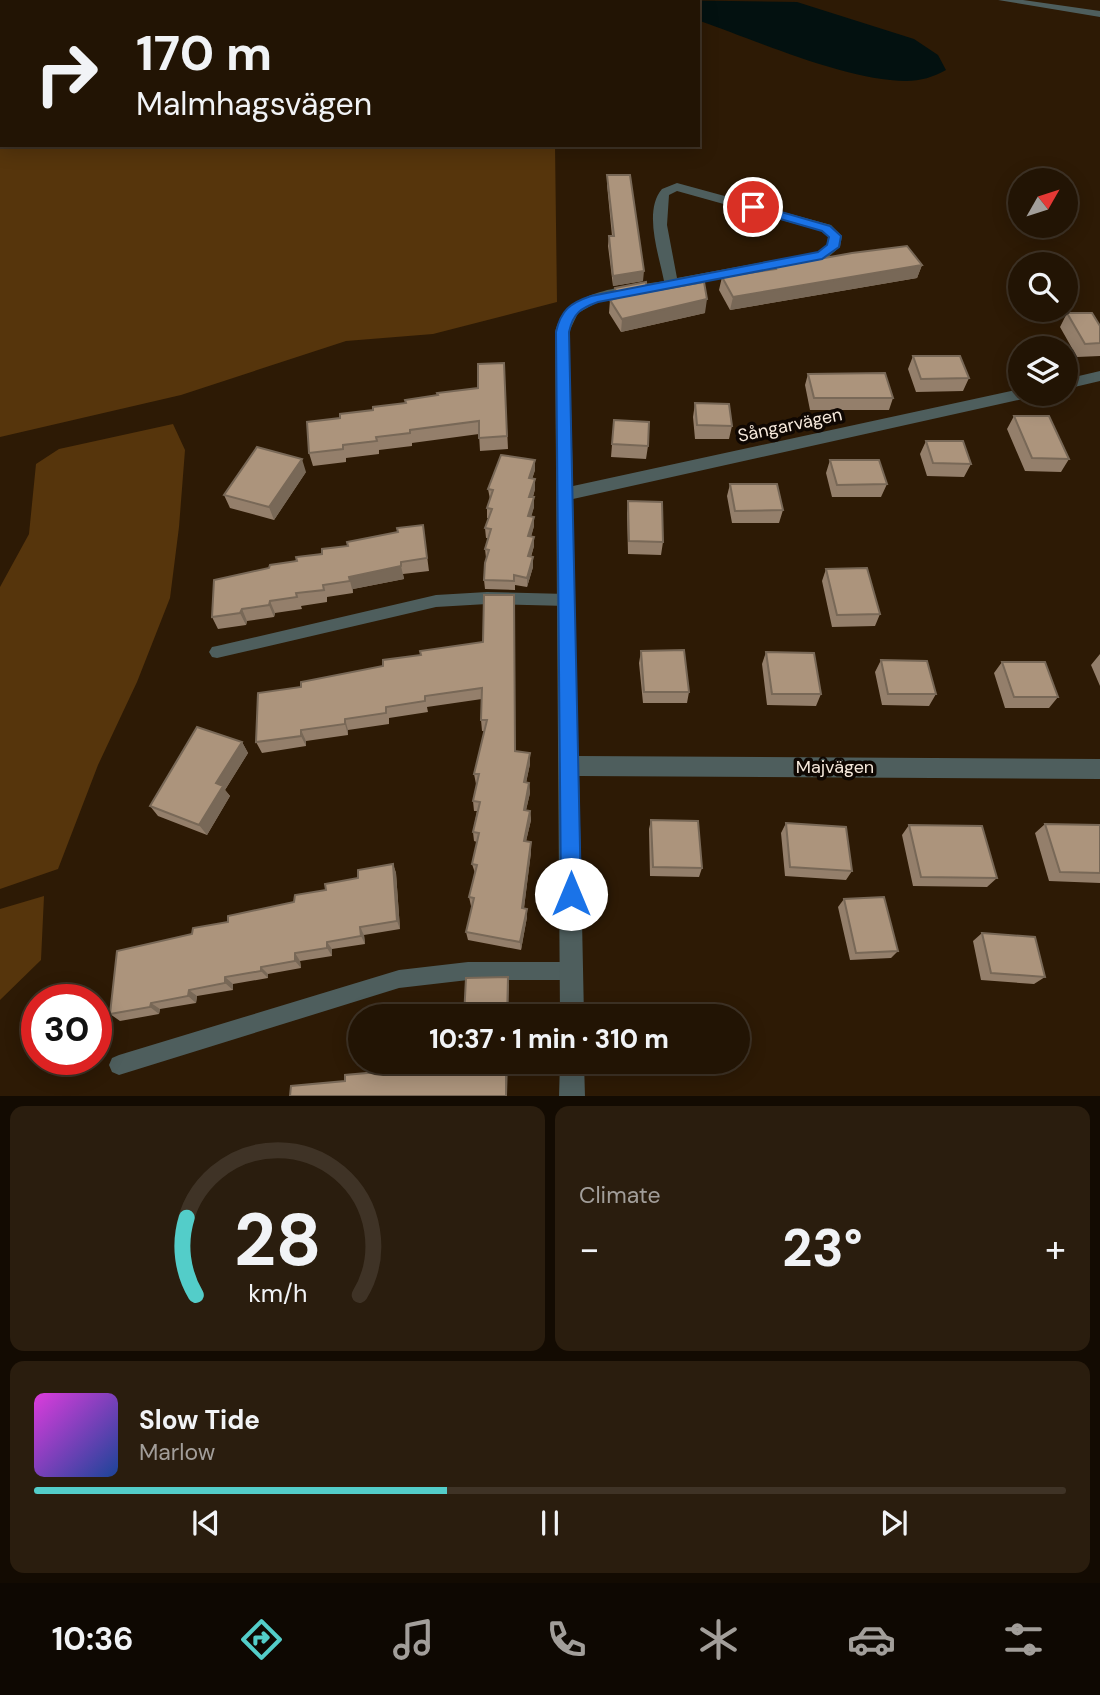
<!DOCTYPE html>
<html lang="en">
<head>
<meta charset="utf-8">
<style>
	:root { --surface:#221404; --page:#2a1d0e; --text:#f1f3f6; --muted:#a29e9a; --line:#3f3326; --accent:#53cdc9 }
	body { margin:0; font-family:"DM Sans",sans-serif; background:var(--page); color:var(--text); height:100vh; display:flex; flex-direction:column; font-size:26px; white-space:nowrap }
	* { box-sizing:border-box; margin:0 }
	p { font-size:23px; color:var(--muted) }
	.icon { flex:none; width:38px; height:38px; fill:none; stroke:currentColor; stroke-width:2; stroke-linecap:round; stroke-linejoin:round }
	.map { position:relative; height:1096px; overflow:hidden }
	.drawer { display:flex; flex-direction:column; gap:10px; padding:10px; background:#130b02; flex:1 }
	.drawer>* { flex:none }
	.banner { position:absolute; left:0px; top:0px; width:700px; height:147px; box-shadow:0 4px 18px #0003,0 0 0 2px var(--line); background:#221404; color:var(--text); overflow:hidden }
	.needle { width:46px; rotate:51deg }
	.controls { position:absolute; left:1008px; top:168px; display:grid; gap:14px }
	.controls a { display:grid; place-items:center; width:70px; height:70px; border-radius:50%; background:var(--surface); box-shadow:0 4px 18px #0003,0 0 0 2px var(--line); font-size:35px }
	.speed { position:absolute; left:21px; top:984px; display:flex; gap:14px; font-size:35px; font-weight:700; text-align:center }
	.speed>* { display:grid; place-content:center; width:91px; height:91px; border-radius:50%; background:var(--surface); box-shadow:0 4px 18px #0003,0 0 0 2px var(--line); line-height:1 }
	.speed .limit { border:10px solid #d22; background:#fff; color:#111 }
	.pin { position:absolute; display:grid; place-items:center; width:60px; height:60px; color:#fff; margin:-30px; border:4px solid #fff; border-radius:50%; box-shadow:0 2px 7px #0007 }
	.me { position:absolute; width:77px; margin:-38px; rotate:0deg; stroke-linejoin:round; filter:drop-shadow(0 0 5px #0008) }
	.turn { display:flex; align-items:center; gap:24px; height:147px; padding:0 21px; font-size:32px }
	.turn .icon { width:91px; height:91px; stroke-width:2.5 }
	.turn b { display:block; font-size:49px; line-height:60px }
	.big { font-size:52px; font-weight:800; line-height:1.1 }
	.drawer .tile { flex:1; display:flex; flex-direction:column; justify-content:center; gap:10px; min-width:0; padding:0 24px; border-radius:14px; background:var(--page) }
	.drawer .dial { align-items:center; gap:0 }
	.dial svg { height:182px; overflow:visible; fill:none; stroke:var(--line); stroke-width:7; stroke-linecap:round; text-anchor:middle }
	.dial text { fill:var(--text); stroke:none }
	.song { display:flex; align-items:center; gap:21px }
	.cover { width:84px; height:84px; border-radius:10px; background:linear-gradient(135deg,hsl(300 70% 55%),hsl(220 70% 35%)) }
	.played { height:7px; border-radius:4px; background:linear-gradient(90deg,var(--accent) 40%,var(--line) 40%) }
	.keys { display:flex; justify-content:space-around; direction:ltr }
	.heat { display:flex; justify-content:space-between; align-items:center; font-size:38px; direction:ltr }
	.drawer .tiles { flex:1; display:grid; gap:10px; grid-template-columns:1fr 1fr }
	.tile:last-child { grid-column:span 2 }
	.trip { position:absolute; left:348px; top:1004px; width:402px; height:70px; border-radius:35px; background:var(--surface); box-shadow:0 4px 18px #0003,0 0 0 2px var(--line); font-weight:800; line-height:70px; text-align:center }
	.tab-bar { display:flex; height:112px; justify-content:space-around; align-items:center; background:#0e0802; color:var(--muted) }
	.tab-bar .icon { width:49px; height:49px }
	.tab-bar .active { color:var(--accent) }
	.tab-bar b { font-size:32px; color:var(--text) }
	.map>svg:first-child { display:block }
	.green { fill:#56350c }
	.water { fill:#031110 }
	.lines { fill:none; stroke-linecap:round; stroke-linejoin:round }
	.service { fill:#4e5e5d; fill-rule:evenodd }
	.minor { fill:#4e5e5d; fill-rule:evenodd }
	.tertiary { fill:#4e5e5d; fill-rule:evenodd }
	.wall { fill:#947f6b }
	.shaded-wall { fill:#786857 }
	.building { fill:#ac947c; stroke:#786857; stroke-width:2 }
	.route { fill:#1a73e8; stroke:#114b97; stroke-width:2 }
	.labels { text-anchor:middle; dominant-baseline:central; stroke-width:7; stroke-linejoin:round; paint-order:stroke }
	.street-label { font-size:18px; fill:#f6e9dc; stroke:#0f0702 }
</style>
</head>
<body>
<div class="map">
<svg width="1100" height="1097" viewBox="0 0 1100 1097">
	<rect width="100%" height="100%" fill="#2d1a05"/>
	<path class="green" d="M 0,25 L 2,145 L 555,145 L 557,302 L 433,334 L 346,341 L 181,395 L 0,437 Z
		M 173,424 L 185,450 L 179,527 L 170,598 L 137,682 L 98,765 L 58,869 L 0,889 L 0,587 L 29,534 L 36,464 L 59,449 Z
		M 44,896 L 41,960 L 0,1000 L 0,909 Z"/>
	<path class="water" d="M 659,0 L 797,2 L 914,39 L 938,55 L 946,70 C 933,77 921,81 906,81 C 847,81 757,41 700,21 L 698,2 Z"/>
	<g class="lines">
		<path class="service" d="M 487,592 L 567,594 L 572,596 L 574,600 L 572,604 L 567,606 L 487,604 L 436,607 L 217,658 L 212,657 L 209,652 L 212,647 L 217,646 L 436,595 Z
			M 468,962 L 571,962 L 578,964 L 580,971 L 578,978 L 571,980 L 468,980 L 399,988 L 119,1075 L 112,1072 L 109,1065 L 112,1058 L 119,1055 L 399,970 Z"/>
		<path class="minor" d="M 677,183 L 831,225 L 842,236 L 840,247 L 827,258 L 598,302 L 578,313 L 569,332 L 573,486 L 1020,389 L 1020,394 L 1031,394 L 1023,399 L 573,499 L 578,756 L 1100,759 L 1100,779 L 579,776 L 584,1017 L 560,1017 L 555,332 C 568,287 624,288 664,281 C 659,255 643,211 662,189 ZM 677,191 L 821,231 L 828,237 L 827,245 L 818,252 L 677,278 L 667,225 L 669,195 Z
			M 1100,371 L 1100,381 L 1066,389 L 1066,379 Z
			M 560,1062 L 584,1062 L 585,1097 L 559,1097 Z"/>
		<path class="tertiary" d="M 998,0 L 1023,0 L 1100,11 L 1100,17 Z"/>
	</g>
	<path class="wall" d="M 607,175 L 643,281 L 613,286 L 608,246 L 609,236 L 612,236 L 607,185 Z
		M 922,265 L 917,278 L 730,310 L 719,290 L 722,277 L 774,269 L 775,267 Z
		M 615,288 L 647,292 L 705,313 L 621,332 L 609,313 L 610,300 L 615,299 Z
		M 1067,313 L 1100,326 L 1100,356 L 1077,357 L 1060,327 Z
		M 913,356 L 969,378 L 963,391 L 916,392 L 908,369 Z
		M 504,363 L 508,449 L 480,451 L 479,434 L 412,443 L 412,446 L 379,450 L 379,454 L 346,458 L 346,462 L 313,466 L 309,453 L 340,418 L 438,395 L 478,388 Z
		M 808,374 L 893,398 L 889,410 L 810,410 L 805,385 Z
		M 695,403 L 732,426 L 729,439 L 695,439 L 693,417 Z
		M 1014,416 L 1069,459 L 1061,472 L 1025,471 L 1007,429 Z
		M 614,420 L 648,446 L 646,459 L 611,457 Z
		M 926,441 L 971,464 L 964,477 L 927,476 L 920,454 Z
		M 535,460 L 535,470 L 532,479 L 535,479 L 535,489 L 533,497 L 534,507 L 531,516 L 534,517 L 534,526 L 531,536 L 534,537 L 534,546 L 531,557 L 533,557 L 533,567 L 527,587 L 515,585 L 515,590 L 485,589 L 484,580 L 486,558 L 485,549 L 488,538 L 486,538 L 485,528 L 489,518 L 487,518 L 487,508 L 490,499 L 488,489 Z
		M 830,460 L 887,484 L 881,497 L 832,497 L 826,473 Z
		M 306,472 L 274,520 L 230,508 L 224,495 Z
		M 730,484 L 783,510 L 779,523 L 732,523 L 727,496 Z
		M 628,501 L 663,542 L 661,555 L 628,554 L 627,513 Z
		M 423,525 L 429,571 L 403,574 L 404,579 L 353,589 L 353,593 L 327,597 L 327,602 L 301,606 L 302,609 L 275,613 L 274,617 L 247,621 L 246,625 L 218,629 L 212,617 L 269,568 Z
		M 826,569 L 880,614 L 875,626 L 832,627 L 822,581 Z
		M 514,595 L 515,751 L 530,764 L 526,783 L 529,783 L 530,793 L 526,810 L 530,811 L 531,820 L 526,841 L 531,852 L 524,908 L 527,917 L 521,950 L 468,940 L 466,932 L 472,906 L 471,906 L 469,897 L 475,873 L 472,864 L 477,842 L 474,841 L 473,832 L 477,811 L 474,811 L 473,801 L 477,784 L 476,784 L 474,774 L 484,731 L 482,731 L 481,720 L 482,699 L 427,707 L 428,712 L 389,718 L 389,724 L 348,730 L 348,735 L 306,741 L 306,746 L 262,753 L 256,742 L 301,687 L 383,666 L 421,655 L 483,642 Z
		M 641,651 L 689,692 L 687,703 L 643,703 L 639,663 Z
		M 766,652 L 821,694 L 816,706 L 767,705 L 762,664 Z
		M 1100,654 L 1100,686 L 1091,665 Z
		M 881,660 L 936,694 L 929,706 L 882,705 L 875,672 Z
		M 1002,662 L 1058,697 L 1049,708 L 1005,708 L 994,673 Z
		M 242,742 L 248,753 L 225,790 L 230,796 L 207,835 L 158,816 L 150,806 Z
		M 651,820 L 702,868 L 699,877 L 650,876 L 649,829 Z
		M 786,823 L 852,871 L 846,880 L 785,876 L 781,833 Z
		M 1045,824 L 1100,825 L 1100,883 L 1049,881 L 1035,833 Z
		M 909,825 L 997,878 L 987,887 L 913,886 L 902,835 Z
		M 393,864 L 396,873 L 400,929 L 364,935 L 365,944 L 332,949 L 332,956 L 300,961 L 301,968 L 268,974 L 268,978 L 233,984 L 233,990 L 197,996 L 196,1003 L 160,1009 L 159,1014 L 120,1021 L 110,1014 L 192,934 L 228,922 L 294,902 Z
		M 844,899 L 898,951 L 891,958 L 850,960 L 838,907 Z
		M 982,933 L 1045,977 L 1034,984 L 981,980 L 973,941 Z"/>
	<path class="shaded-wall" d="M 922,265 L 917,278 L 730,310 L 733,297 Z
		M 644,271 L 643,281 L 613,286 L 613,276 Z
		M 707,299 L 705,313 L 621,332 L 622,319 Z
		M 302,459 L 306,472 L 274,520 L 269,507 Z
		M 535,460 L 535,470 L 529,488 L 529,478 Z
		M 535,479 L 535,489 L 530,506 L 529,497 Z
		M 534,497 L 534,507 L 529,525 L 528,516 Z
		M 534,517 L 534,526 L 529,545 L 528,536 Z
		M 534,537 L 534,546 L 528,566 L 528,556 Z
		M 533,557 L 533,567 L 527,587 L 527,578 Z
		M 401,566 L 404,579 L 353,589 L 353,593 L 349,577 Z
		M 270,601 L 275,613 L 274,617 L 269,605 Z
		M 242,609 L 247,621 L 246,625 L 240,613 Z
		M 345,719 L 348,730 L 348,735 L 345,724 Z
		M 301,730 L 306,741 L 306,746 L 301,736 Z
		M 242,742 L 248,753 L 225,790 L 230,796 L 207,835 L 199,825 L 216,783 Z
		M 530,753 L 530,764 L 524,792 L 524,782 Z
		M 529,783 L 530,793 L 524,819 L 524,810 Z
		M 530,811 L 531,820 L 524,850 L 524,841 Z
		M 531,842 L 531,852 L 523,916 L 522,908 Z
		M 393,864 L 396,873 L 400,929 L 397,921 Z
		M 527,909 L 527,917 L 521,950 L 520,942 Z
		M 360,927 L 364,935 L 365,944 L 361,936 Z
		M 327,942 L 332,949 L 332,956 L 327,948 Z
		M 295,953 L 300,961 L 301,968 L 295,961 Z
		M 261,967 L 268,974 L 268,978 L 261,971 Z
		M 225,977 L 233,984 L 233,990 L 225,983 Z
		M 508,977 L 509,985 L 508,1017 L 507,1017 Z
		M 189,990 L 197,996 L 196,1003 L 188,996 Z
		M 151,1003 L 160,1009 L 159,1014 L 150,1007 Z
		M 506,1062 L 508,1062 L 507,1096 L 506,1096 Z"/>
	<path class="building" d="M 607,175 L 630,175 L 644,271 L 613,276 L 609,236 L 614,236 Z
		M 907,246 L 922,265 L 733,297 L 722,277 L 776,269 L 775,267 L 852,253 Z
		M 646,282 L 647,292 L 704,282 L 707,299 L 622,319 L 610,300 L 617,298 L 615,288 Z
		M 1067,313 L 1092,313 L 1100,326 L 1100,343 L 1085,344 Z
		M 913,356 L 960,356 L 969,378 L 921,379 Z
		M 504,363 L 507,436 L 479,438 L 479,421 L 410,430 L 410,433 L 376,437 L 377,441 L 343,445 L 343,449 L 309,453 L 307,422 L 340,418 L 340,414 L 373,410 L 373,407 L 406,403 L 405,400 L 438,395 L 437,393 L 478,388 L 478,364 Z
		M 885,373 L 893,398 L 814,398 L 808,374 Z
		M 695,403 L 729,404 L 732,426 L 697,425 Z
		M 1014,416 L 1049,416 L 1069,459 L 1032,458 Z
		M 614,420 L 649,422 L 648,446 L 612,444 Z
		M 926,441 L 963,441 L 971,464 L 933,463 Z
		M 257,447 L 302,459 L 269,507 L 224,495 Z
		M 501,455 L 535,460 L 529,478 L 535,479 L 529,497 L 534,497 L 528,516 L 534,517 L 528,536 L 534,537 L 528,556 L 533,557 L 527,578 L 514,575 L 514,581 L 484,580 L 485,563 L 489,550 L 485,549 L 491,529 L 485,528 L 492,509 L 487,508 L 493,490 L 488,489 Z
		M 830,460 L 879,460 L 887,484 L 837,485 Z
		M 730,484 L 777,484 L 783,510 L 735,511 Z
		M 628,501 L 662,502 L 663,542 L 629,541 Z
		M 423,525 L 427,558 L 401,562 L 401,566 L 349,577 L 350,581 L 323,585 L 324,590 L 296,593 L 297,597 L 270,601 L 269,605 L 242,609 L 240,613 L 212,617 L 214,580 L 269,568 L 270,565 L 297,561 L 296,557 L 322,554 L 322,549 L 348,546 L 347,542 L 398,532 L 397,528 Z
		M 867,568 L 880,614 L 837,615 L 826,569 Z
		M 484,595 L 514,595 L 515,751 L 530,753 L 524,782 L 529,783 L 524,810 L 530,811 L 524,841 L 531,842 L 522,908 L 527,909 L 520,942 L 466,932 L 474,898 L 469,897 L 477,865 L 472,864 L 479,833 L 473,832 L 480,802 L 473,801 L 479,774 L 474,774 L 487,720 L 481,720 L 482,688 L 425,696 L 425,701 L 386,707 L 386,713 L 345,719 L 345,724 L 301,730 L 301,736 L 256,742 L 258,693 L 301,687 L 301,682 L 383,666 L 383,660 L 421,655 L 420,651 L 483,642 Z
		M 684,650 L 689,692 L 644,692 L 641,651 Z
		M 766,652 L 814,653 L 821,694 L 772,694 Z
		M 881,660 L 927,661 L 936,694 L 888,694 Z
		M 1002,662 L 1045,662 L 1058,697 L 1014,697 Z
		M 197,727 L 242,742 L 216,783 L 223,786 L 199,825 L 150,806 Z
		M 651,820 L 698,821 L 702,868 L 653,867 Z
		M 786,823 L 846,827 L 852,871 L 790,867 Z
		M 1045,824 L 1100,825 L 1100,873 L 1060,872 Z
		M 909,825 L 982,826 L 997,878 L 921,877 Z
		M 393,864 L 397,921 L 360,927 L 361,936 L 327,942 L 327,948 L 295,953 L 295,961 L 261,967 L 261,971 L 225,977 L 225,983 L 189,990 L 188,996 L 151,1003 L 150,1007 L 110,1014 L 117,951 L 192,934 L 193,928 L 228,922 L 228,916 L 294,902 L 295,895 L 326,890 L 325,884 L 358,878 L 358,870 Z
		M 884,897 L 898,951 L 856,953 L 844,899 Z
		M 982,933 L 1035,937 L 1045,977 L 991,973 Z
		M 508,977 L 507,1017 L 464,1017 L 466,978 Z
		M 400,1062 L 506,1062 L 506,1096 L 290,1096 L 291,1086 L 345,1081 L 345,1075 L 400,1070 Z"/>
	<path class="route" d="M 753,204 L 830,226 L 841,236 L 839,247 L 822,259 L 598,302 C 581,308 573,313 569,332 L 581,894 L 578,901 L 571,904 L 564,901 L 561,894 L 556,332 C 561,310 570,303 591,296 L 818,252 L 827,245 L 829,237 L 822,231 L 749,210 L 749,205 Z"/>
	<g class="labels">
		<g class="street-label">
			<text transform="translate(790 425) rotate(-12)">Sångarvägen</text>
			<text x="835" y="767">Majvägen</text>
		</g>
	</g>
</svg>
<div class="controls">
<a><svg class="needle" viewBox="-14 -14 28 28"><path d="M0-13l5 13h-10z" fill="#e53935"/><path d="M0 13l5-13h-10z" fill="#a29e9a"/></svg></a>
<a><svg class="icon" aria-label="search" viewBox="0 0 24 24"><circle cx="10" cy="10" r="6"/><path d="M15 15l6 6"/></svg></a>
<a><svg class="icon" aria-label="layers" viewBox="0 0 24 24"><path d="M12 4l9 5-9 5-9-5zM3 14l9 5 9-5"/></svg></a>
</div>
<div class="speed"><div class="limit">30</div></div>
<div class="pin" style="left:753px;top:207px;background:#d93025"><svg class="icon" aria-label="arrive" viewBox="0 0 24 24"><path d="M6 21V4h12l-3 4 3 4H6"/></svg></div>
<svg class="me" style="left:571px;top:894px" viewBox="-20 -20 40 40"><circle r="19" fill="#fff"/><path d="M0-13L10 11 0 6-10 11z" fill="#1a73e8"/></svg>
<div class="trip">10:37 · 1 min · 310 m</div>
<div class="banner">
<div class="turn"><svg class="icon" aria-label="right" viewBox="0 0 24 24"><path d="M7 20v-9h11M14 6l5 5-5 5"/></svg><div><b>170 m</b>Malmhagsvägen</div></div>
</div>
</div>
<section class="drawer">
<div class="tiles">
<div class="tile dial"><svg viewBox="0 0 100 80">
<path d="M14 69A42 42 0 1 1 86 69"/>
<path d="M14 69A42 42 0 0 1 10 35" stroke="#53cdc9"/>
<text x="50" y="56" font-size="32" font-weight="700">28</text>
<text x="50" y="72" font-size="11">km/h</text>
</svg></div>
<div class="tile"><p>Climate</p>
<div class="heat"><a>−</a><b class="big">23°</b><a>+</a></div>
</div>
<div class="tile">
<div class="song"><i class="cover"></i><div><b>Slow Tide</b><p>Marlow</p></div></div>
<div class="played"></div>
<div class="keys"><svg class="icon" aria-label="previous" viewBox="0 0 24 24"><path d="M18 5L8 12l10 7zM5 5v14"/></svg><svg class="icon" aria-label="pause" viewBox="0 0 24 24"><path d="M8 5v14M16 5v14"/></svg><svg class="icon" aria-label="next" viewBox="0 0 24 24"><path d="M6 5l10 7-10 7zM19 5v14"/></svg></div>
</div>
</div>
</section>
<nav class="tab-bar">
<b>10:36</b>
<svg class="icon active" aria-label="directions" viewBox="0 0 24 24"><path d="M12 3l9 9-9 9-9-9zM9 14v-3h6M13 9l2 2-2 2"/></svg>
<svg class="icon" aria-label="music" viewBox="0 0 24 24"><path d="M9 18V5l10-2v13"/><circle cx="6" cy="18" r="3"/><circle cx="16" cy="16" r="3"/></svg>
<svg class="icon" aria-label="phone" viewBox="0 0 24 24"><path d="M5 4h4l2 5-3 2q2 4 5 5l2-3 5 2v4C11 20 4 13 5 4z"/></svg>
<svg class="icon" aria-label="climate" viewBox="0 0 24 24"><path d="M12 3v18M4 7l16 10M4 17L20 7"/></svg>
<svg class="icon" aria-label="car" viewBox="0 0 24 24"><path d="M5 17H2v-5l4-1 3-4h7l3 4 3 1v5h-3M9 17h6M6 11h13"/><circle cx="7" cy="17" r="2"/><circle cx="17" cy="17" r="2"/></svg>
<svg class="icon" aria-label="filters" viewBox="0 0 24 24"><path d="M4 7h16M4 17h16"/><circle cx="9" cy="7" r="2"/><circle cx="15" cy="17" r="2"/></svg>
</nav>
</body>
</html>
